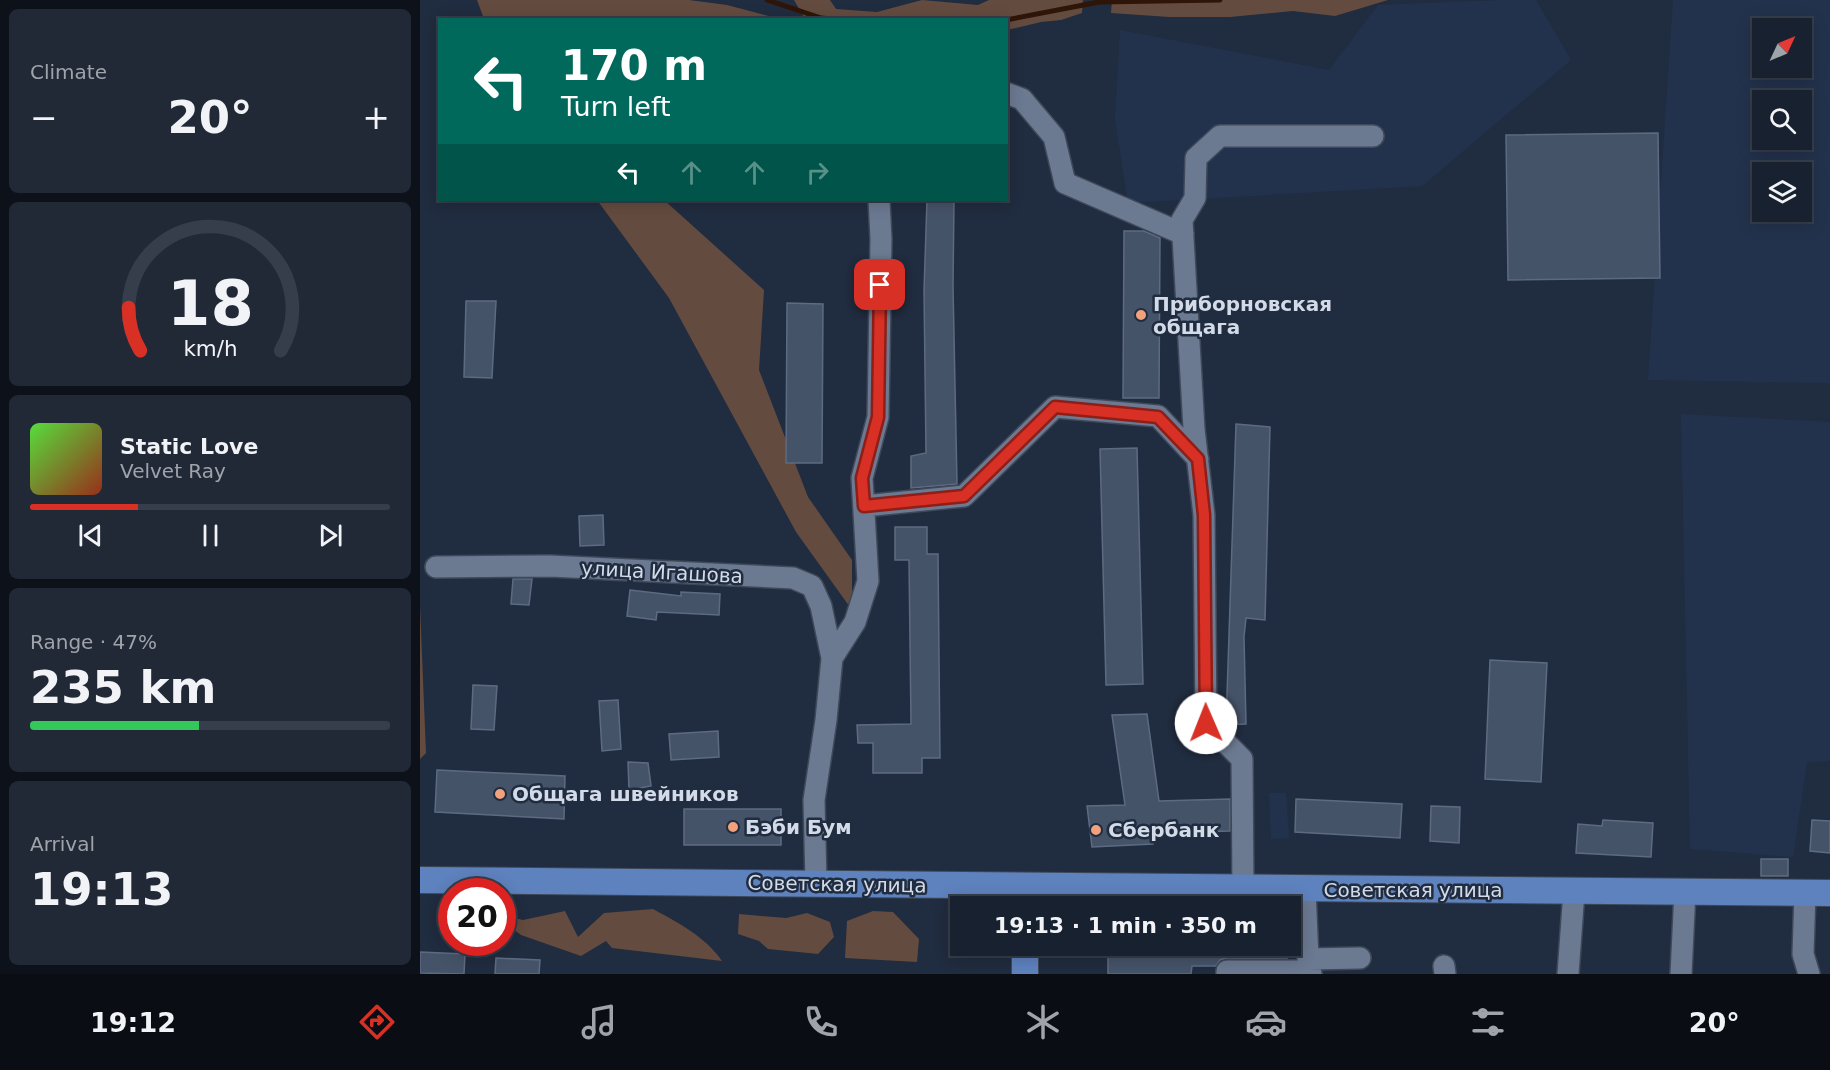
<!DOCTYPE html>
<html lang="en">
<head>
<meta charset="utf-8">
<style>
	:root { --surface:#18212f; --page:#212937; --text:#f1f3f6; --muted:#9fa3aa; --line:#363e4b; --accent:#d93025 }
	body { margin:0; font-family:"DejaVu Sans",sans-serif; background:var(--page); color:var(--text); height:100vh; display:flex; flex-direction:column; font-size:22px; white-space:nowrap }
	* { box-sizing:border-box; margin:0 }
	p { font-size:20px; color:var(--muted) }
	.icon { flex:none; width:33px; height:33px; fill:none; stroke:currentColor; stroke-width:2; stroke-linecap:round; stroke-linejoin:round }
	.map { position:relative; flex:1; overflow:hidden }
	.side { display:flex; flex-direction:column; gap:9px; padding:9px; background:#0d121a; width:420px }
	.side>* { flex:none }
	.banner { position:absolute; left:18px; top:18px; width:570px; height:183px; border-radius:0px; box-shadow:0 3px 15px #0003,0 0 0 2px var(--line); background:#00695c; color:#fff; overflow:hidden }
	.needle { width:39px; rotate:46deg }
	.fabs { position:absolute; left:1332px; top:18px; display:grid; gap:12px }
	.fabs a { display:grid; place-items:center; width:60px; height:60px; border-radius:0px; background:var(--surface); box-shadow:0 3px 15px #0003,0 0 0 2px var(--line); font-size:30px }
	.speed { position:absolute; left:18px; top:878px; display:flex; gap:12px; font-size:30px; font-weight:700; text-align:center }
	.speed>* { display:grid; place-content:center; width:78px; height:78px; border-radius:50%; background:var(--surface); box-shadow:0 3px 15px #0003,0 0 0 2px var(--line); line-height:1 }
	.speed .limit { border:9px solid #d22; background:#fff; color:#111 }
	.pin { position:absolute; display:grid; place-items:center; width:51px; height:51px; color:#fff; margin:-26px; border-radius:12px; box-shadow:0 3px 9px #0006 }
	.me { position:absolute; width:66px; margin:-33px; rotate:359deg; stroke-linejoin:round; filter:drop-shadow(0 0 4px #0008) }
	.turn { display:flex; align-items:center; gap:21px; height:126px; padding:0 24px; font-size:27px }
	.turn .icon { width:78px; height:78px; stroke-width:2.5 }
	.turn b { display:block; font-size:42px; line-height:51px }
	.lanes { display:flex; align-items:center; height:57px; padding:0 24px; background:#0003; justify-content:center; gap:30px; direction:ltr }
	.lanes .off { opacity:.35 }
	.big { font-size:45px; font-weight:700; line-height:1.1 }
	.side .card { flex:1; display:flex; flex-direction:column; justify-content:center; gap:9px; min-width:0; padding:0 21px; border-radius:9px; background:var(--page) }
	.side .dial { align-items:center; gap:0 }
	.dial svg { height:156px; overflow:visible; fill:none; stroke:var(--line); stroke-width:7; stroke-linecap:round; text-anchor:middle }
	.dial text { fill:var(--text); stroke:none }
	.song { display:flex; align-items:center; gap:18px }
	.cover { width:72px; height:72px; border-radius:9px; background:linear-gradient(135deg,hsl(110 70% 55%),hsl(10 70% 35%)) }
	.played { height:6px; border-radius:3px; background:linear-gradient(90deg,var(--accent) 30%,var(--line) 30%) }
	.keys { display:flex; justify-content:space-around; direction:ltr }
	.heat { display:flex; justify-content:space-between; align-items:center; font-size:33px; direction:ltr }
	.charge { height:9px; border-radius:4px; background:linear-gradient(90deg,#34c759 47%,var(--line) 0) }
	.trip { position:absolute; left:530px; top:896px; width:351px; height:60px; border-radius:0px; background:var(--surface); box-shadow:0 3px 15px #0003,0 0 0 2px var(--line); font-weight:700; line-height:60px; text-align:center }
	.dock { display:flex; height:96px; justify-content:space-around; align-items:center; background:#0a0d13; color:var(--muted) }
	.dock .icon { width:42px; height:42px }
	.dock .selected { color:var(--accent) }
	.dock b { font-size:27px; color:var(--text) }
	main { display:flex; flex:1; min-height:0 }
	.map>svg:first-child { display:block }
	.built { fill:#23324c; fill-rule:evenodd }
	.green { fill:#644b3f }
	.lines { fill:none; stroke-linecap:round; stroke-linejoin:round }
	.stream { stroke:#2e1508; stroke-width:5 }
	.building { fill:#455369; stroke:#5d6b82; stroke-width:1.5 }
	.minor-casing { stroke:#3e4859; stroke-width:24 }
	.major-casing { stroke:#3e4859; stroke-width:28 }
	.minor { stroke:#6b7991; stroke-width:21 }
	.major { stroke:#5e82be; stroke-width:26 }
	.route-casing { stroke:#8d1f18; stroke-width:15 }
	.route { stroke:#d93025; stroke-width:10 }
	.poi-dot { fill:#f1a17b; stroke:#202c3f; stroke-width:2 }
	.labels { text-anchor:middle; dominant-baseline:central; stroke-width:5; stroke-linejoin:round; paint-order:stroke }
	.poi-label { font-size:20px; font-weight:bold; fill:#d3dbe9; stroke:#202c3f; text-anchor:start }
	.street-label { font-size:20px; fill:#d3dbe9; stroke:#202c3f }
</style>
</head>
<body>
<main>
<section class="side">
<div class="card"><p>Climate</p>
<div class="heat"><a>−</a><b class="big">20°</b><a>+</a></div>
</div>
<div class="card dial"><svg viewBox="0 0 100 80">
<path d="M14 69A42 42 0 1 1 86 69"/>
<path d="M14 69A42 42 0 0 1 8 47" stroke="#d93025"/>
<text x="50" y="56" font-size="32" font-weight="700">18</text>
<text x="50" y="72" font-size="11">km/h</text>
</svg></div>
<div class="card">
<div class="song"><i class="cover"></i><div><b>Static Love</b><p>Velvet Ray</p></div></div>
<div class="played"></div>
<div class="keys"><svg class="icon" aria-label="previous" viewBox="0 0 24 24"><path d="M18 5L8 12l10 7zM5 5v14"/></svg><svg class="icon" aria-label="pause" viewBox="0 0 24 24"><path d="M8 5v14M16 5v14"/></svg><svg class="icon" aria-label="next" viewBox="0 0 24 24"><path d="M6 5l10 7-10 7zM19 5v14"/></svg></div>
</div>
<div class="card"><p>Range · 47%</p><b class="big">235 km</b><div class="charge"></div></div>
<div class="card"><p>Arrival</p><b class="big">19:13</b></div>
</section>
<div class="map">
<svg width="1410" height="974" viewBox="0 0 1410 974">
	<rect width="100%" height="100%" fill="#202c3f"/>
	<path class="built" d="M 1081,0 L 1116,0 L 1151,60 L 1002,186 L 708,203 L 695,120 L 700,30 L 909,70 L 958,5 Z
		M 1253,0 L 1410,0 L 1410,383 L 1228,380 ZM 1342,28 L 1382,28 L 1382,68 L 1342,68 ZM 1342,100 L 1382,100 L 1382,140 L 1342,140 ZM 1342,172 L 1382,172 L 1382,212 L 1342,212 Z
		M 1261,414 L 1410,422 L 1410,761 L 1387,762 L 1373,857 L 1270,849 Z
		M 849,793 L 866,793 L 869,838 L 851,839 Z"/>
	<path class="green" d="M 57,0 L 269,0 L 307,5 L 360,19 L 64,19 Z
		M 374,0 L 410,0 L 416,9 L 457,12 L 502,0 L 558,5 L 569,0 L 663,0 L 662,13 L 641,20 L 621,22 L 587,30 L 586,20 L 385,19 Z
		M 692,0 L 968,0 L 915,16 L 873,11 L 810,17 L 749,17 L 691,13 Z
		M 177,200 L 244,200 L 344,290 L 339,370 L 388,497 L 432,560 L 432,610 L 376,532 L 249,298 Z
		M 0,606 L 6,753 L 0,759 Z
		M 233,909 C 257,922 286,937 302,961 L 192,948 L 186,941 L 161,956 L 101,935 L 89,926 L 83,928 L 83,915 L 103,920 L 145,911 L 158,937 L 184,913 Z
		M 453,911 L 473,912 L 499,939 L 497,962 L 425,958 L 427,921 Z
		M 387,913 L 410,922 L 414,937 L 398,954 L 348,949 L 339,941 L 318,934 L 319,914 L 366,918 Z"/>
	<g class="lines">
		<path class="stream" d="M 347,0 L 401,18 L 424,20
			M 586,20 L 679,2 L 800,0"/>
	</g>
	<path class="building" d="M 1238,133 L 1240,278 L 1088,280 L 1086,135 Z
		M 507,200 L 534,200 L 533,286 L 537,484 L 491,488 L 491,456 L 506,453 L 504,290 Z
		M 704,231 L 724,231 L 740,238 L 739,398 L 703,398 Z
		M 46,301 L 76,301 L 72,378 L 44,377 Z
		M 367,303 L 403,304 L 402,463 L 366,463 Z
		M 816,424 L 850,427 L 845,620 L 826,618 L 824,637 L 826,724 L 806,725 Z
		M 717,448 L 723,684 L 686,685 L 680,449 Z
		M 183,515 L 184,545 L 160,546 L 159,516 Z
		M 475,527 L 507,527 L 507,554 L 518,554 L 520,758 L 502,758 L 502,773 L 453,773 L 453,743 L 438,743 L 437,725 L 491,724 L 489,560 L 475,560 Z
		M 93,579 L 112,579 L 109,605 L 91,604 Z
		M 210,590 L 261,596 L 261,592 L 300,594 L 299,615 L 237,612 L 236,620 L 207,616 Z
		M 1070,660 L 1127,663 L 1121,782 L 1065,779 Z
		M 53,685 L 77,686 L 74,730 L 51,729 Z
		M 198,700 L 201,749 L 182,751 L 179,701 Z
		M 727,714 L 739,801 L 810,799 L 810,831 L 734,833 L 733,844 L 672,847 L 667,806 L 705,805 L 692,715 Z
		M 298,731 L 299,757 L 251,760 L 249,734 Z
		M 208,762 L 228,763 L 231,786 L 209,790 Z
		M 17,770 L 145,776 L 144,819 L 15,812 Z
		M 876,799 L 982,804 L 980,838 L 875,832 Z
		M 1011,806 L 1040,807 L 1039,843 L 1010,841 Z
		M 264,809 L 361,809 L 361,845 L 264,845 Z
		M 1183,820 L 1233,823 L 1231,857 L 1156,853 L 1158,824 L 1182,826 Z
		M 1392,820 L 1410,821 L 1410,853 L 1390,851 Z
		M 1341,859 L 1368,859 L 1368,876 L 1341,876 Z
		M 688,945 L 866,945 L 867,958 L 806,958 L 800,960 L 796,966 L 772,966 L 771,974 L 688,974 Z
		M 0,952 L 45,954 L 44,974 L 0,973 Z
		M 76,958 L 120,960 L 119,974 L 75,974 Z"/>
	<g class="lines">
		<defs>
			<path id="minor" d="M 586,93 L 602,99 L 634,137 L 645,183 L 763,234
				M 444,506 L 544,496 L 635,407 L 738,416 L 778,459
				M 16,567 L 130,566 L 373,578 L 392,586 L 401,606 L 412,658
				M 396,883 L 394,800 L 406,720 L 412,658 L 435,622 L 448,581 L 442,478 L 458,417 L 461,239 L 459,200
				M 823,888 L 822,759 L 786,723 L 784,515 L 774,429 L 762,220 L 775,198 L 776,158 L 800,136 L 953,136
				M 885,889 L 888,959 L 891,974
				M 1385,893 L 1383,954 L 1389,974
				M 888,959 L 940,958
				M 1024,966 L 1025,974
				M 807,974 L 807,971 L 890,971
				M 1148,974 L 1154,891
				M 1261,974 L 1265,891"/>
			<path id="major" d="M 0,880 L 1410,893
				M 605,974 L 605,945"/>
		</defs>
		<use href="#minor" class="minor-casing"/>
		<use href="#major" class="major-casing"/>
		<use href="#minor" class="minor"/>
		<use href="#major" class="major"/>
	</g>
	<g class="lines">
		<defs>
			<path id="route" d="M 460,285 L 458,417 L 442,478 L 444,506 L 544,496 L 635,407 L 738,417 L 778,459 L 784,515 L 786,723"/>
		</defs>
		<use href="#route" class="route-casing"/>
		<use href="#route" class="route"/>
	</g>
	<g class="poi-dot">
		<circle cx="721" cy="315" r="6"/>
		<circle cx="80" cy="794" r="6"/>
		<circle cx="313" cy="827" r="6"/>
		<circle cx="676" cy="830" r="6"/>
	</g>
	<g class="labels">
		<g class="poi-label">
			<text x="733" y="304">Приборновская<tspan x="733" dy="23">общага</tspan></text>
			<text x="92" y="794">Общага швейников</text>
			<text x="325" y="827">Бэби Бум</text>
			<text x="688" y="830">Сбербанк</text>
		</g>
		<g class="street-label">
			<text transform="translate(242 572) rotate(3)">улица Игашова</text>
			<text transform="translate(417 884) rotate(1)">Советская улица</text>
			<text x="993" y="890">Советская улица</text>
		</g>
	</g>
</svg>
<div class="fabs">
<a><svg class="needle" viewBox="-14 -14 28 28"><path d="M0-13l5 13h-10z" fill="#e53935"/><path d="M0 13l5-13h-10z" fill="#9fa3aa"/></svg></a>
<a><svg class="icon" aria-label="search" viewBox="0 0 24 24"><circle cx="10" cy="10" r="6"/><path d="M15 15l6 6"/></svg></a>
<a><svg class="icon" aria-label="layers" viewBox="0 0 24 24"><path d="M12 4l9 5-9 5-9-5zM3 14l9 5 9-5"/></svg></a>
</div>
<div class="speed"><div class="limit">20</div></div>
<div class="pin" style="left:460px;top:285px;background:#d93025"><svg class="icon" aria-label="arrive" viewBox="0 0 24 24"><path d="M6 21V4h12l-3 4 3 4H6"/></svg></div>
<svg class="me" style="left:786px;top:723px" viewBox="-20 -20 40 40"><circle r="19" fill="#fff"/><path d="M0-13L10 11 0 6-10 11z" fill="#d93025"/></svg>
<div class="trip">19:13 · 1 min · 350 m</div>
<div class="banner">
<div class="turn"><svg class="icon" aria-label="left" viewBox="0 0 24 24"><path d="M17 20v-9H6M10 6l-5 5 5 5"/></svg><div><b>170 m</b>Turn left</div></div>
<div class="lanes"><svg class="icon" aria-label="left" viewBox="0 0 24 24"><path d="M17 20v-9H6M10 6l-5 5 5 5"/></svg><svg class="icon off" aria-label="ahead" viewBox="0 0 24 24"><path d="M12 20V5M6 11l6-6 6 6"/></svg><svg class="icon off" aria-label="ahead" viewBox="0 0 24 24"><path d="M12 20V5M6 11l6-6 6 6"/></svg><svg class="icon off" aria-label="right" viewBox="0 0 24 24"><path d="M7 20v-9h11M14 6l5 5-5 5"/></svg></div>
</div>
</div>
</main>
<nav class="dock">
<b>19:12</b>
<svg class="icon selected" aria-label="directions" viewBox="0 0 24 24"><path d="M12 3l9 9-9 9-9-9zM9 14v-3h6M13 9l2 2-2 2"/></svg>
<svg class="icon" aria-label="music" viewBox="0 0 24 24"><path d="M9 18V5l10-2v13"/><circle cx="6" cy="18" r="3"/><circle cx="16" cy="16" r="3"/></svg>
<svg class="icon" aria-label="phone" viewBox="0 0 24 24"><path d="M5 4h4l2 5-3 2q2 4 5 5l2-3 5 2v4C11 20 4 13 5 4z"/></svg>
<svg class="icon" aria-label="climate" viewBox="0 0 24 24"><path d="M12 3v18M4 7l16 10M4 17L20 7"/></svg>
<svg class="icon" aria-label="car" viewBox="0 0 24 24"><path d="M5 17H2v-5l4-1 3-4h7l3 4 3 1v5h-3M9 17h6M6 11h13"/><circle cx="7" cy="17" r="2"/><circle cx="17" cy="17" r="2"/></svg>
<svg class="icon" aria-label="filters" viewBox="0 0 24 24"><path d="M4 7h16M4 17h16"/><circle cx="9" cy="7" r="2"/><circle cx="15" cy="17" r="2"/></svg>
<b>20°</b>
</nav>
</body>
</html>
